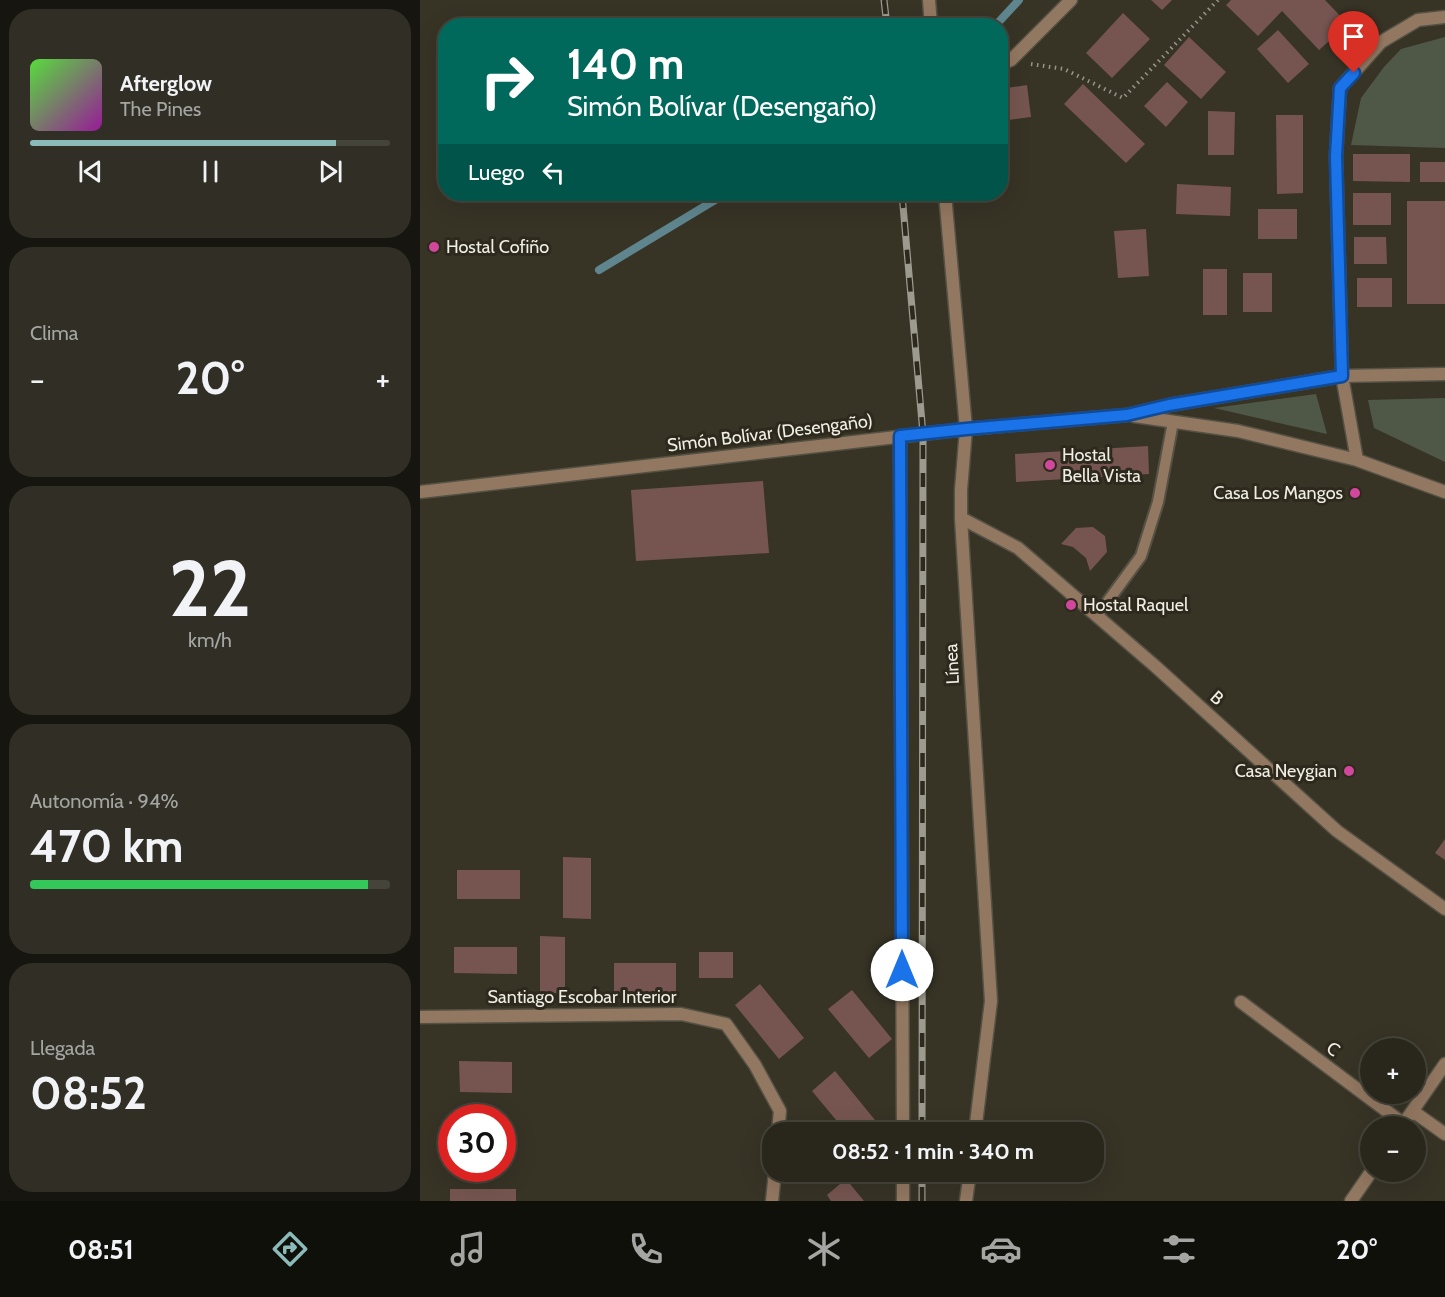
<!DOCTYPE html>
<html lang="es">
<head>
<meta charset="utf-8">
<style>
	:root { --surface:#29271c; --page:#312f25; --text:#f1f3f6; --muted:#a5a5a3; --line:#45443b; --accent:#8bbbb9 }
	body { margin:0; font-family:Cabin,sans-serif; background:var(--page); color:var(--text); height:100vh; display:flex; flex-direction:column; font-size:22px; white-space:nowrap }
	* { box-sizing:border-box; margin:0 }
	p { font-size:20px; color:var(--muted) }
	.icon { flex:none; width:33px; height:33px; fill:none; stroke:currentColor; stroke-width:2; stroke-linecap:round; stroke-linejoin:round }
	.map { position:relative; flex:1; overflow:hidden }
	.side { display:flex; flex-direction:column; gap:9px; padding:9px; background:#17150f; width:420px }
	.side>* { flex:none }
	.banner { position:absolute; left:18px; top:18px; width:570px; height:183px; border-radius:24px; box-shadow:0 6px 24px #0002,0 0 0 2px var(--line); background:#00695c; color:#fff; overflow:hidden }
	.buttons { position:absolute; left:940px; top:1038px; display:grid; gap:12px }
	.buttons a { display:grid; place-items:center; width:66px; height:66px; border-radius:50%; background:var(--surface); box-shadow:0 6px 24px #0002,0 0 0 2px var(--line); font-size:30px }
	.speed { position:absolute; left:18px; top:1104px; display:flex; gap:12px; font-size:30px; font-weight:700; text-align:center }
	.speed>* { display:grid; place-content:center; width:78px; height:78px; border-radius:50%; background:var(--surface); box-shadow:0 6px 24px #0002,0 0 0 2px var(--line); line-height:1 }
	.speed .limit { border:9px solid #d22; background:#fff; color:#111 }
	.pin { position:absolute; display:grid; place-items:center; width:51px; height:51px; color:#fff; margin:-62px -26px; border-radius:50% 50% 50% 0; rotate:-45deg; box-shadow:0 0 6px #0007 }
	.pin .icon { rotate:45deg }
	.me { position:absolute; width:66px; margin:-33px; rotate:0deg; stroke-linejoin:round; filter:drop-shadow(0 0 4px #0008) }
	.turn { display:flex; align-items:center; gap:21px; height:126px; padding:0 30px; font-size:27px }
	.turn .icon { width:78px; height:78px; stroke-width:2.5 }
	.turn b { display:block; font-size:42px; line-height:51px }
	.then { display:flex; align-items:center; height:57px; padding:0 30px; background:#0003; gap:12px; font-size:22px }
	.big { font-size:45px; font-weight:700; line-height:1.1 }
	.side .tile { flex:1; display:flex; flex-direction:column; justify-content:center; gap:9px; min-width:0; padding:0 21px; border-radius:24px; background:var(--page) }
	.side .dial { align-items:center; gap:0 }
	.dial b { font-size:78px; line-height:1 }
	.song { display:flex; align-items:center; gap:18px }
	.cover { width:72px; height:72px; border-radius:9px; background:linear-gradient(135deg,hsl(110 70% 55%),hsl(300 70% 35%)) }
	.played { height:6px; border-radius:3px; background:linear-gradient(90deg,var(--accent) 85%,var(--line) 85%) }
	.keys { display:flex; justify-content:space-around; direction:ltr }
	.heat { display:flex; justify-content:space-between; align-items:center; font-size:33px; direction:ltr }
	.charge { height:9px; border-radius:4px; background:linear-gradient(90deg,#34c759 94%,var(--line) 0) }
	.trip { position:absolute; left:342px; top:1122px; width:342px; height:60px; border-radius:24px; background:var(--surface); box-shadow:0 6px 24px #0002,0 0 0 2px var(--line); font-weight:700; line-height:60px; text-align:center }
	.tab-bar { display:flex; height:96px; justify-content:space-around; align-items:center; background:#10100b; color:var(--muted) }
	.tab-bar .icon { width:42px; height:42px }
	.tab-bar .selected { color:var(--accent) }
	.tab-bar b { font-size:27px; color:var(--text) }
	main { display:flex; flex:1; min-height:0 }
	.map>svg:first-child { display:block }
	.green { fill:#4f5846 }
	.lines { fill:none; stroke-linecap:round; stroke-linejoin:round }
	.stream { stroke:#5f868f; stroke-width:8 }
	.building { fill:#765550 }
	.lane-casing { stroke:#555245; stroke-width:14 }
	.street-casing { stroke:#555245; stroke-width:15 }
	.path { stroke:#97958a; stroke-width:4; stroke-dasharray:1.5 4.5; stroke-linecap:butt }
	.lane { stroke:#937861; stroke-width:10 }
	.street { stroke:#937861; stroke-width:12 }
	.rail-casing { stroke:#9d9a8f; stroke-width:7 }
	.rail { stroke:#2d2a1d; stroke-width:4.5; stroke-dasharray:14; stroke-linecap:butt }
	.route-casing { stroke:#114b97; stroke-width:15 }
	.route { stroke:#1a73e8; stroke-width:10 }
	.hotel-dot { fill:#d1479c; stroke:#2d2a1d; stroke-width:2 }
	.labels { text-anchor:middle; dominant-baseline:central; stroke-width:6; stroke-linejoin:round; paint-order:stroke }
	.poi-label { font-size:18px; fill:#f0eee5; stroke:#2d2a1d; text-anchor:start }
	.street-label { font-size:18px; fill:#f0eee5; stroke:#2d2a1d }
</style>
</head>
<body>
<main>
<section class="side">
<div class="tile">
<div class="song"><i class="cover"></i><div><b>Afterglow</b><p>The Pines</p></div></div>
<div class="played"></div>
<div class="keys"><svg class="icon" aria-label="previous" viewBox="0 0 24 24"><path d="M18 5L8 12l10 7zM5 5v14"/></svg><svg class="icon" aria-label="pause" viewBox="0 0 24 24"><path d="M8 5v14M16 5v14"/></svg><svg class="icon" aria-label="next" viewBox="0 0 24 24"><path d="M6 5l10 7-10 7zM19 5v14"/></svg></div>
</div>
<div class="tile"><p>Clima</p>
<div class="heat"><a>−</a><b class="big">20°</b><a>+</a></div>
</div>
<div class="tile dial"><b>22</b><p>km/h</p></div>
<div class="tile"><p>Autonomía · 94%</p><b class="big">470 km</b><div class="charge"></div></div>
<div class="tile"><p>Llegada</p><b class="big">08:52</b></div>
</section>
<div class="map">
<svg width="1025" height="1201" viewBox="0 0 1025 1201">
	<rect width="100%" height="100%" fill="#373426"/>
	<path class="green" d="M 1025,37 L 1025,148 L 931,145 L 941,98 L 964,67 L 981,49 Z
		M 896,394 L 907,434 L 794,408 Z
		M 1025,398 L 1025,462 L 954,428 L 948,400 Z"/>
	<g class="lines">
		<path class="stream" d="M 575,26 L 599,0
			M 179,270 L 305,194"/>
	</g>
	<path class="building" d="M 731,0 L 752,0 L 742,10 Z
		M 811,0 L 905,0 L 928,24 L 899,50 L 862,11 L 838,36 L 806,5 Z
		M 703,13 L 730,39 L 692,78 L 666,53 Z
		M 858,30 L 889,64 L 868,83 L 837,49 Z
		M 769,37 L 806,72 L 781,99 L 744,65 Z
		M 747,82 L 768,102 L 746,127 L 724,106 Z
		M 663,84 L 725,144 L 706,163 L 644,104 Z
		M 607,85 L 611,117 L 580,121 L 580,89 Z
		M 788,111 L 815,112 L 814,155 L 788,155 Z
		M 856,115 L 883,115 L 883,193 L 857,194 Z
		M 933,154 L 990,154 L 990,182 L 933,181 Z
		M 1000,162 L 1025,162 L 1025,182 L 1000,182 Z
		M 757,184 L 811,187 L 810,216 L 756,214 Z
		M 933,193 L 971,193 L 971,225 L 933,225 Z
		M 987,201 L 1025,201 L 1025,304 L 987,304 Z
		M 838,209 L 877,209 L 877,239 L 838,239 Z
		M 726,229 L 729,276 L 698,278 L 694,231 Z
		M 934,237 L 966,237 L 967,264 L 934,264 Z
		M 783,269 L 807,269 L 807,315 L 783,315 Z
		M 823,273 L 852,273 L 852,312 L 823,312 Z
		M 937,278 L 972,278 L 972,307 L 937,307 Z
		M 728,446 L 729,474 L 596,482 L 595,454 Z
		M 343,481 L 349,553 L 216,561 L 211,490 Z
		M 673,527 L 685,536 L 687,552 L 670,571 L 666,558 L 653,547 L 641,544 L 656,528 Z
		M 1025,839 L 1025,860 L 1015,853 Z
		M 143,857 L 171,858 L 171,919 L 143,918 Z
		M 37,870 L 100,870 L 100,899 L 37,899 Z
		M 120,936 L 145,937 L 145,993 L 120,993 Z
		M 34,947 L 97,947 L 97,974 L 34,973 Z
		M 279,952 L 313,952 L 313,978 L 279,978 Z
		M 194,963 L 256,963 L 256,996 L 194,996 Z
		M 340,984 L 384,1038 L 359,1059 L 315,1005 Z
		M 432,990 L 472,1039 L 449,1058 L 408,1009 Z
		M 39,1061 L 92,1062 L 92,1093 L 40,1092 Z
		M 415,1071 L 459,1125 L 450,1132 L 426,1132 L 392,1091 Z
		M 82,1127 L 91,1127 L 91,1159 L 82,1159 Z
		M 426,1179 L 444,1201 L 411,1201 L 407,1195 Z
		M 30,1189 L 96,1189 L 96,1201 L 30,1201 Z"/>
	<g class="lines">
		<defs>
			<path id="lane" d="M 677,616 L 721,556 L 738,502 L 753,422"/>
			<path id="street" d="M 509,0 L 511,26
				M 580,64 L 591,60 L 651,0
				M 525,194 L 546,429 L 541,490 L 541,518 L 571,1001 L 555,1132
				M 714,416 L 818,431 L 937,460 L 1025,492
				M 480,436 L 483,1132
				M 937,460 L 922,376 L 916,156 L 920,88 L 961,42 L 998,20 L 1025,17
				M 0,492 L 546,429 L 707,415 L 749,405 L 922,376 L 1025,374
				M 541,518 L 598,548 L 735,666 L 917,831 L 1025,909
				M 821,1002 L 984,1124
				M 0,1017 L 261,1014 L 306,1024 L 335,1065 L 360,1111 L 358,1132
				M 994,1112 L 1025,1134
				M 982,1126 L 1025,1064
				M 483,1172 L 483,1201
				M 352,1201 L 355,1172
				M 546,1201 L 550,1172
				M 931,1201 L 951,1172"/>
		</defs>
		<use href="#lane" class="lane-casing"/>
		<use href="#street" class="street-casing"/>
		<path class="path" d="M 611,64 L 644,69 L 703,98 L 798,0"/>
		<use href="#lane" class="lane"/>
		<use href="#street" class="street"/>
		<defs>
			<path id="rail" d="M 464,0 L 467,26
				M 482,194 L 503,434 L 502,1132
				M 502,1201 L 502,1172"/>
		</defs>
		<use href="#rail" class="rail-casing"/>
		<use href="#rail" class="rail"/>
	</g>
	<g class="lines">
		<defs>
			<path id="route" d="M 482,970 L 480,436 L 546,429 L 707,415 L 749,405 L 922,376 L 916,156 L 920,88 L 934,73"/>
		</defs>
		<use href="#route" class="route-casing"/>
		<use href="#route" class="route"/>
	</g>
	<g class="hotel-dot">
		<circle cx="14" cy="247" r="6"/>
		<circle cx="630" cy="465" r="6"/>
		<circle cx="935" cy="493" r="6"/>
		<circle cx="651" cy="605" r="6"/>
		<circle cx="929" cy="771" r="6"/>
	</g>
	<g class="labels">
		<g class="poi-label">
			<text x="26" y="247">Hostal Cofiño</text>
			<text x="642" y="455">Hostal<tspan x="642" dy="21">Bella Vista</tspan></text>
			<text x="923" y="493" text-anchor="end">Casa Los Mangos</text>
			<text x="663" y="605">Hostal Raquel</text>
			<text x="917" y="771" text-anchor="end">Casa Neygian</text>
		</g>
		<g class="street-label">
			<text transform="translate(350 433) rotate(-7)">Simón Bolívar (Desengaño)</text>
			<text transform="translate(532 664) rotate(-93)">Línea</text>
			<text transform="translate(797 698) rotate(42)">B</text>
			<text x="162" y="997">Santiago Escobar Interior</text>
			<text transform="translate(913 1049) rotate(37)">C</text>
		</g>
	</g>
</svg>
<div class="buttons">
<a>+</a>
<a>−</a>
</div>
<div class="speed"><div class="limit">30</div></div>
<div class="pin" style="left:934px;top:73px;background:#d93025"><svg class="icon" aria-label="arrive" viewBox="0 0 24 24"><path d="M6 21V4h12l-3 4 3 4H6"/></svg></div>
<svg class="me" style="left:482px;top:970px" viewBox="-20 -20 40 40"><circle r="19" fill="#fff"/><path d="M0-13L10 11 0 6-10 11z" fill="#1a73e8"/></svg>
<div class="trip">08:52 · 1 min · 340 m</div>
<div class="banner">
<div class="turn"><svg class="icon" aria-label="right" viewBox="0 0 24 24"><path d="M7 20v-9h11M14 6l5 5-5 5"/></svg><div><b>140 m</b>Simón Bolívar (Desengaño)</div></div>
<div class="then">Luego<svg class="icon" aria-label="left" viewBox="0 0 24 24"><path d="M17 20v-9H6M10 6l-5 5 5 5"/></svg></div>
</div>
</div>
</main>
<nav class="tab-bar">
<b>08:51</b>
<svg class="icon selected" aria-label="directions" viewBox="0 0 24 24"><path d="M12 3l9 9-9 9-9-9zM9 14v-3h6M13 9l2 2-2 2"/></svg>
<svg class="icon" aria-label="music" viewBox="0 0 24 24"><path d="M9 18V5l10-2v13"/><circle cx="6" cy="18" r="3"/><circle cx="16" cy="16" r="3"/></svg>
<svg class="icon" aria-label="phone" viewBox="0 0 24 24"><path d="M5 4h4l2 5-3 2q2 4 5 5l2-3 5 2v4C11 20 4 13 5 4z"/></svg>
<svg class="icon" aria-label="climate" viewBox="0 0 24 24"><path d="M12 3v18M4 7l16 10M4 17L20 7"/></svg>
<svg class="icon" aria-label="car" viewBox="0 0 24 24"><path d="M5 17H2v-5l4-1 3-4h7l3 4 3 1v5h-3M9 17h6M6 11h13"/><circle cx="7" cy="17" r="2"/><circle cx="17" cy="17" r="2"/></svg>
<svg class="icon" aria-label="filters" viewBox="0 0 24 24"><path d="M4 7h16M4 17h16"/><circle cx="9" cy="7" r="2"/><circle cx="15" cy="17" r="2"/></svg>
<b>20°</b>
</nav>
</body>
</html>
